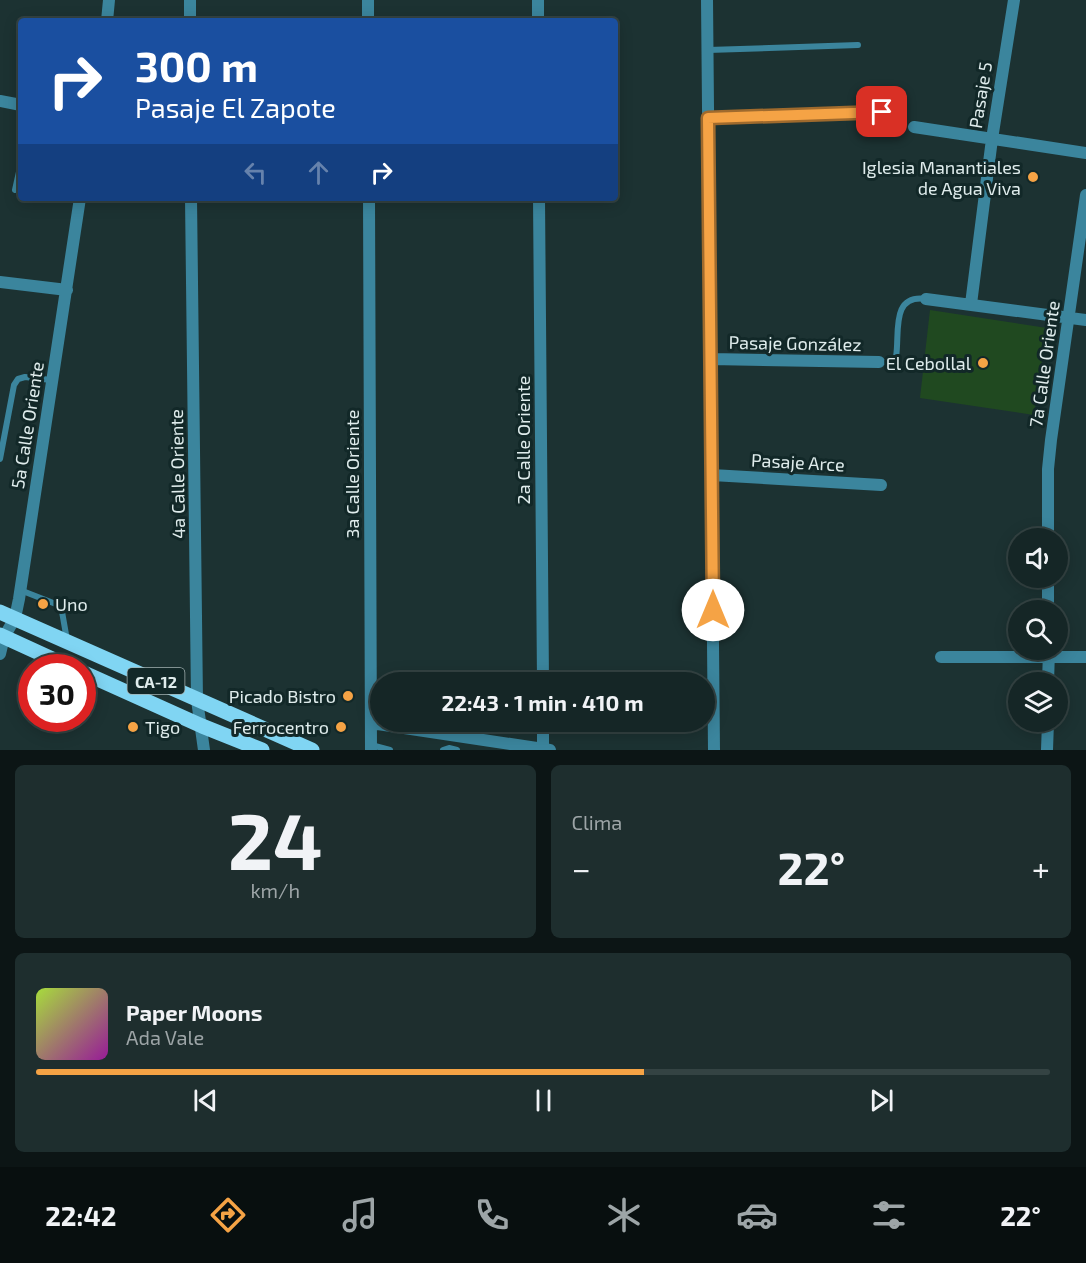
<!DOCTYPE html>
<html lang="es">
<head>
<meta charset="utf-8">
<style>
	:root { --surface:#152626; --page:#1e2e2e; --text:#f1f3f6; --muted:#9da5a7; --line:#344343; --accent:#f5a345 }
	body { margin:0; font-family:"Exo 2",sans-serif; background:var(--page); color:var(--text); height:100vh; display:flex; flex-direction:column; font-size:22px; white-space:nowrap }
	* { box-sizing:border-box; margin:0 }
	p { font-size:20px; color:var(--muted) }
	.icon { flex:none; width:33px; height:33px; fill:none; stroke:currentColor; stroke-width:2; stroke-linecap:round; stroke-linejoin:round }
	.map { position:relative; height:750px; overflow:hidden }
	.details { display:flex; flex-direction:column; gap:15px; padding:15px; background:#0c1515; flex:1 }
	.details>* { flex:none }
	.banner { position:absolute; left:18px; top:18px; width:600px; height:183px; border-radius:6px; box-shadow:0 3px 15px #0003,0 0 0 2px var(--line); background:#1a4fa0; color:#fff; overflow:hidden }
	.controls { position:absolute; left:1008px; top:528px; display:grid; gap:12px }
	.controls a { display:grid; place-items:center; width:60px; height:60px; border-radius:50%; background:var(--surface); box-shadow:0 3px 15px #0003,0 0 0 2px var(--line); font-size:30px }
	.speed { position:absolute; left:18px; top:654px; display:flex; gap:12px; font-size:30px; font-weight:700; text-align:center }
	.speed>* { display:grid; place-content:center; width:78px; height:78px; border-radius:50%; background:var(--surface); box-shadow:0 3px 15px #0003,0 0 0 2px var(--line); line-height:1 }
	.speed .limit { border:9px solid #d22; background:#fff; color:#111 }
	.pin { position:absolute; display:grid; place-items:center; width:51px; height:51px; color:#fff; margin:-26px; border-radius:12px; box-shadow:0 3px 9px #0006 }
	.me { position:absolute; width:66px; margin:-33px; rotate:0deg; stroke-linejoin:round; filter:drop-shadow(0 0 4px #0008) }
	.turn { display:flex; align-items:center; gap:21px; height:126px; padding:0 18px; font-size:27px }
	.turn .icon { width:78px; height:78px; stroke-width:2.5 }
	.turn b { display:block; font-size:42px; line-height:51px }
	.lanes { display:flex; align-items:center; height:57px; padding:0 18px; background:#0003; justify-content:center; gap:30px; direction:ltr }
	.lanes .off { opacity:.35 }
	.big { font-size:45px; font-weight:700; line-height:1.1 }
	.details .tile { flex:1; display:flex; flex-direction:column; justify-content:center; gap:9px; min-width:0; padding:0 21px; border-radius:9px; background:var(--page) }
	.details .dial { align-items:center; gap:0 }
	.dial b { font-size:78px; line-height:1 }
	.song { display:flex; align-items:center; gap:18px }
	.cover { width:72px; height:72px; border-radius:9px; background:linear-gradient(135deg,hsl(80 70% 55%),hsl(300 70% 35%)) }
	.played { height:6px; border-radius:3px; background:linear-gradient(90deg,var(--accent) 60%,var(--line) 60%) }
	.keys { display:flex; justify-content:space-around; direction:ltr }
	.heat { display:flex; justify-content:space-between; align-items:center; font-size:33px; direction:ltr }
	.details .tiles { flex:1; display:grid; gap:15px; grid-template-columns:1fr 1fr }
	.tile:last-child { grid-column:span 2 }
	.trip { position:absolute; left:370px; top:672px; width:345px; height:60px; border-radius:30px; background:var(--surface); box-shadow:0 3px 15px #0003,0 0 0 2px var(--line); font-weight:700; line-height:60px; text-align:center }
	.menu { display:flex; height:96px; justify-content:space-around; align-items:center; background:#080f0f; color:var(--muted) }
	.menu .icon { width:42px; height:42px }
	.menu .on { color:var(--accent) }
	.menu b { font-size:27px; color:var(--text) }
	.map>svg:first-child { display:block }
	.green { fill:#204920 }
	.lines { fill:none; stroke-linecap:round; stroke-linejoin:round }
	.service { stroke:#3b859d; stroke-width:6 }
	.minor { stroke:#3b859d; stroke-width:12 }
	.tertiary { stroke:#3b859d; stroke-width:12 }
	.primary { stroke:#80d5f3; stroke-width:15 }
	.route-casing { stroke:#9f6a2d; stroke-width:15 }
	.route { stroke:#f5a345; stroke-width:10 }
	.poi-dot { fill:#f5a345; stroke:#122828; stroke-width:2 }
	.labels { text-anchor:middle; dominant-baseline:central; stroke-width:6; stroke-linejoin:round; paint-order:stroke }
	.shield { fill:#122828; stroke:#a2b1b1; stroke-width:1.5 }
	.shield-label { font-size:16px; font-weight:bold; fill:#dfecec }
	.street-label { font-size:18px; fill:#dfecec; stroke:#122828 }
	.poi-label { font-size:18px; fill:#dfecec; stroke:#122828; text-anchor:end }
</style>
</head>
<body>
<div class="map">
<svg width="1086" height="750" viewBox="0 0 1086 750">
	<rect width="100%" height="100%" fill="#1c3232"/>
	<path class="green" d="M 930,310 L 1047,328 L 1034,415 L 920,398 Z"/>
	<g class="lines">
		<path class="service" d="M 708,50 L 858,45
			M 708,118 L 882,112
			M 15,190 L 21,163
			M 879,362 L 888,362 L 896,357 C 900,334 890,294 926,299
			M 0,459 L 14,385 L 18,379 L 25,377 L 51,380
			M 20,590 L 61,606 L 67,640
			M 371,745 L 390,750
			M 443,750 L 449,748 L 457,750"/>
		<path class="minor" d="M 190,0 L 190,21
			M 368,0 L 368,21
			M 538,0 L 538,21
			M 707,0 L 714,750
			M 107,21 L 109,0
			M 0,101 L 21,105
			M 914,127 L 1086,153
			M 191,198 L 197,700
			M 369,198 L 371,750
			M 539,198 L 543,682
			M 0,282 L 67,290
			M 926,299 L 1086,320
			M 971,304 L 992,139 L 1014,0
			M 711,359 L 879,362
			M 712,475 L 881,485
			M 1048,538 L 1048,469 L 1051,440 L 1086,195
			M 1048,578 L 1048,610
			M 0,654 L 4,637 L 15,618 L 19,599 L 80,198
			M 941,657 L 1086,657
			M 1048,682 L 1049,651
			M 543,722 L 543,750
			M 371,723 L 550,750
			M 1047,750 L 1048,722"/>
		<path class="tertiary" d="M 197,700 L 204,750"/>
		<path class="primary" d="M 0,612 L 312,750
			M 0,635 L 72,668
			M 82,672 L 202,726 L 262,750"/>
	</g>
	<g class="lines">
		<defs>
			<path id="route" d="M 713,610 L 708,118 L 882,112"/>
		</defs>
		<use href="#route" class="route-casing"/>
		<use href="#route" class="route"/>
	</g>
	<g class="poi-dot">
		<circle cx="1033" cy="177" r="6"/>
		<circle cx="983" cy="363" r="6"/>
		<circle cx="43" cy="604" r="6"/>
		<circle cx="348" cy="696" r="6"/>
		<circle cx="133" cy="727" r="6"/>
		<circle cx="341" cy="727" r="6"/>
	</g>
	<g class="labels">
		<rect class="shield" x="127.5" y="668" width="57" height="26" rx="4.5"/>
		<g class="shield-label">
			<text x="156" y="681">CA-12</text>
		</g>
		<g class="street-label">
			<text transform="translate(980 95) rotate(-81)">Pasaje 5</text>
			<text transform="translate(795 343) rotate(1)">Pasaje González</text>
			<text transform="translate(1044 364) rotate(-82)">7a Calle Oriente</text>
			<text transform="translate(27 425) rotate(-81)">5a Calle Oriente</text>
			<text transform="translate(523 440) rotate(-90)">2a Calle Oriente</text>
			<text transform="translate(798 462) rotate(3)">Pasaje Arce</text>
			<text transform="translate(177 474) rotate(-91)">4a Calle Oriente</text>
			<text transform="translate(352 474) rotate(-90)">3a Calle Oriente</text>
		</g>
		<g class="poi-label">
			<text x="1021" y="167">Iglesia Manantiales<tspan x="1021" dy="21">de Agua Viva</tspan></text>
			<text x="971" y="363">El Cebollal</text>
			<text x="55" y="604" text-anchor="start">Uno</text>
			<text x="336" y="696">Picado Bistro</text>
			<text x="145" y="727" text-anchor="start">Tigo</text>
			<text x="329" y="727">Ferrocentro</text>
		</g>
	</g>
</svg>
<div class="controls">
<a><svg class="icon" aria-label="sound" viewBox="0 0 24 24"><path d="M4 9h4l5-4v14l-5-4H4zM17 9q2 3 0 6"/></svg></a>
<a><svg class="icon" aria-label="search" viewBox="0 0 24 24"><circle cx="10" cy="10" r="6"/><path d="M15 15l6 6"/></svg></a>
<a><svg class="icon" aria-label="layers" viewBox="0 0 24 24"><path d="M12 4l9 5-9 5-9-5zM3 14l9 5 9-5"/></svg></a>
</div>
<div class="speed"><div class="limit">30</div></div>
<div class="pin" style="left:882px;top:112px;background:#d93025"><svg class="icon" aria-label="arrive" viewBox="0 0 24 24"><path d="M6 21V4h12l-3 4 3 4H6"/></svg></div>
<svg class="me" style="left:713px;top:610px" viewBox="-20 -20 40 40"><circle r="19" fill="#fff"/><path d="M0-13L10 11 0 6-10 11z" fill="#f5a345"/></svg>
<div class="trip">22:43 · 1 min · 410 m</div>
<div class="banner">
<div class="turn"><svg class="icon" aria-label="right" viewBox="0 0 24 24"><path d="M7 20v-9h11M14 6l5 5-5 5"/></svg><div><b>300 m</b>Pasaje El Zapote</div></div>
<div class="lanes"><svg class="icon off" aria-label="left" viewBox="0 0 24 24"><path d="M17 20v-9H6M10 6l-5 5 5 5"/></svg><svg class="icon off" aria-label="ahead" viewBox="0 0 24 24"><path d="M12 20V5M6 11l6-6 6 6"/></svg><svg class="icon" aria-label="right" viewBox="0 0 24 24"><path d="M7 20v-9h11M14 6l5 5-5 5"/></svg></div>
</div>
</div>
<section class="details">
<div class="tiles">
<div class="tile dial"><b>24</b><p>km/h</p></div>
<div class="tile"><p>Clima</p>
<div class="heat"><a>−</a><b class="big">22°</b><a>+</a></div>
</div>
<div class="tile">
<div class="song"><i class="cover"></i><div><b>Paper Moons</b><p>Ada Vale</p></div></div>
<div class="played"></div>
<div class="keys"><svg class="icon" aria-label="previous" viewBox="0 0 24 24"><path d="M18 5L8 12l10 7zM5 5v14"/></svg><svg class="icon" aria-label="pause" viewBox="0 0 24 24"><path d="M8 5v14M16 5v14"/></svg><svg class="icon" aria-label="next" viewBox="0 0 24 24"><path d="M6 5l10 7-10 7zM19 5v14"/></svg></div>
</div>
</div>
</section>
<nav class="menu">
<b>22:42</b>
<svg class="icon on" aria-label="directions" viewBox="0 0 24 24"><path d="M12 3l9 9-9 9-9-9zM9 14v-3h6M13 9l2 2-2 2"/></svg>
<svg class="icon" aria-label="music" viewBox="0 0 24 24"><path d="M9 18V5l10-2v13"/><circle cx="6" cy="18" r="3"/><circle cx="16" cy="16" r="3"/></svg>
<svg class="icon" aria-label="phone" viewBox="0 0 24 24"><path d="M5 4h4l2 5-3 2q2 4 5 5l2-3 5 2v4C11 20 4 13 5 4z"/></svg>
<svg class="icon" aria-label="climate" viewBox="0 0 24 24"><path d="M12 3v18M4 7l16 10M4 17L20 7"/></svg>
<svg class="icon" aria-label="car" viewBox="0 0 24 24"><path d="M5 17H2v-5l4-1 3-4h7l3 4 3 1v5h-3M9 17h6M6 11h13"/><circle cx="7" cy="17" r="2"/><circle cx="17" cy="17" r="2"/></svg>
<svg class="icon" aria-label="filters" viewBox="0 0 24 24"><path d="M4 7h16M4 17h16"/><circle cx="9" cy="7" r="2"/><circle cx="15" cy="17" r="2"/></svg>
<b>22°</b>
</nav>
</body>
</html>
